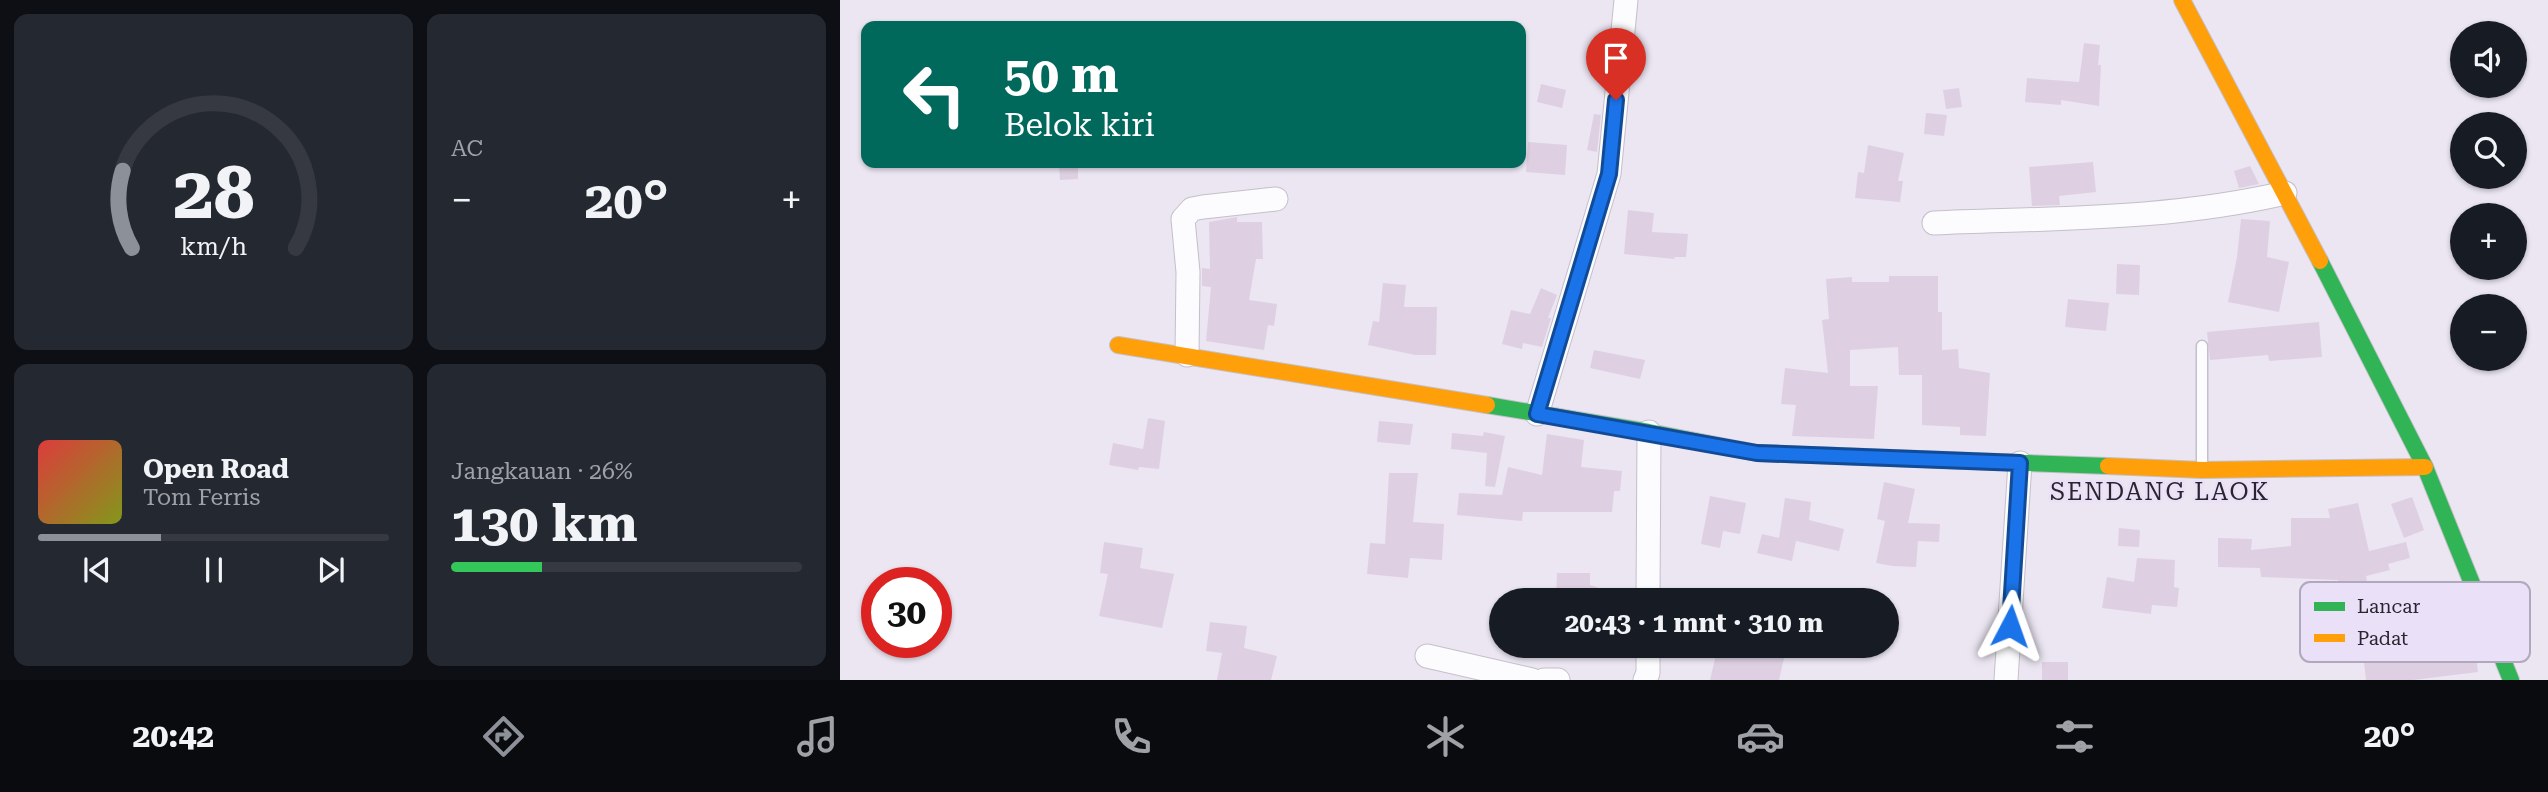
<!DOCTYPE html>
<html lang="id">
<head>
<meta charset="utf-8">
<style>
	:root { --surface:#171b24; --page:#242831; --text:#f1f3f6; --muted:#9ea1a6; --line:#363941; --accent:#8c9099 }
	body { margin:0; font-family:"Roboto Serif",serif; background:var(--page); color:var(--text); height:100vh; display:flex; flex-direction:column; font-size:26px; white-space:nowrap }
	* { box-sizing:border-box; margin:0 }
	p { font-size:23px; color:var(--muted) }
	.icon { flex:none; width:38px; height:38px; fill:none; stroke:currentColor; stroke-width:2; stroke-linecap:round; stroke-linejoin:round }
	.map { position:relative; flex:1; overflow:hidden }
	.details { display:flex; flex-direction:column; gap:14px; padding:14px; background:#0d0f14; width:840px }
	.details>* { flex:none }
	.banner { position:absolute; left:21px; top:21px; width:665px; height:147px; border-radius:14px; box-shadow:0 2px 5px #0004; background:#00695c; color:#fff; overflow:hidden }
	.buttons { position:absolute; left:1610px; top:21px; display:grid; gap:14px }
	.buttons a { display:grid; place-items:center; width:77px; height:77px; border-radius:50%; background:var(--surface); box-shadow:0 2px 5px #0004; font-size:35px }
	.speed { position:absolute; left:21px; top:567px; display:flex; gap:14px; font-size:35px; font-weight:700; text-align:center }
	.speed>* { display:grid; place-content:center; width:91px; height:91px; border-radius:50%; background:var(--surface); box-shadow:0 2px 5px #0004; line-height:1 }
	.speed .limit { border:10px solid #d22; background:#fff; color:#111 }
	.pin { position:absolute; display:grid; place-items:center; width:60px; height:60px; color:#fff; margin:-72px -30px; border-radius:50% 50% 50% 0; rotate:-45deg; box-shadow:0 0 7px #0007 }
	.pin .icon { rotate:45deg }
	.me { position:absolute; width:77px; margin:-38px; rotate:4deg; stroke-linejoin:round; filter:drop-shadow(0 0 5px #0008) }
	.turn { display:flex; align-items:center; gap:24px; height:147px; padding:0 28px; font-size:32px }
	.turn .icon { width:91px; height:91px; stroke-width:2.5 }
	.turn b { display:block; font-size:49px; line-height:60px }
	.big { font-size:52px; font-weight:700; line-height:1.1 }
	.details .card { flex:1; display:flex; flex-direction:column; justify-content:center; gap:10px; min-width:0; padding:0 24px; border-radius:14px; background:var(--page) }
	.details .dial { align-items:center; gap:0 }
	.dial svg { height:182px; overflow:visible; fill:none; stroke:var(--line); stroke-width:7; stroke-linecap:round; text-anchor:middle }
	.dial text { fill:var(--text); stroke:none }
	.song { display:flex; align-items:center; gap:21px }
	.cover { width:84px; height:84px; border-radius:10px; background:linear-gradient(135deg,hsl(0 70% 55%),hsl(70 70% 35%)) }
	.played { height:7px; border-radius:4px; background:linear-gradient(90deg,var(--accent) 35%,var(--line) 35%) }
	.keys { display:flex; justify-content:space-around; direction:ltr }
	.heat { display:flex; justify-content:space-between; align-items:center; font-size:38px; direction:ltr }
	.charge { height:10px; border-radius:5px; background:linear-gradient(90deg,#34c759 26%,var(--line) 0) }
	.details .tiles { flex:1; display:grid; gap:14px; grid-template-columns:repeat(2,1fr) }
	.trip { position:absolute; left:649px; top:588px; width:410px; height:70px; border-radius:35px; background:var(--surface); box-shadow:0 2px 5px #0004; font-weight:700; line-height:70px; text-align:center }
	.tabs { display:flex; height:112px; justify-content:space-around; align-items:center; background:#090b0e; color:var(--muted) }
	.tabs .icon { width:49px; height:49px }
	.tabs .current { color:var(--accent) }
	.tabs b { font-size:32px; color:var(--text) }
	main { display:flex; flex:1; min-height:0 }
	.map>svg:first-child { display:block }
	.building { fill:#ded0e2 }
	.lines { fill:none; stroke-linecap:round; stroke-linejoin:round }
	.lane-casing { stroke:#c4c0ca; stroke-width:13 }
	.street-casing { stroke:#c4c0ca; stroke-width:25 }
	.fast-casing { stroke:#c4c0ca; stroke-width:18 }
	.slow-casing { stroke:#c4c0ca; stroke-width:18 }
	.lane { stroke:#fcfbfd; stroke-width:10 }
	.street { stroke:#fcfbfd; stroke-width:23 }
	.fast { stroke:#30b455; stroke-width:16 }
	.slow { stroke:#ff9f0a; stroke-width:16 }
	.route-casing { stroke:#114b97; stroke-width:18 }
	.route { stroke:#1a73e8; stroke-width:12 }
	.labels { text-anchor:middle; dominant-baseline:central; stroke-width:5; stroke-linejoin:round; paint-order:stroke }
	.quarter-label { font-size:24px; letter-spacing:2px; fill:#2a262f; stroke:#eae0f8 }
	.key { fill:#eae0f8; stroke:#b0a8bc; stroke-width:2 }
	.key-label { font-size:19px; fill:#2a262f }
</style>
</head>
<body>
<main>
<section class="details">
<div class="tiles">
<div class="card dial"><svg viewBox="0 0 100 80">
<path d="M14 69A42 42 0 1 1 86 69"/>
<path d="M14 69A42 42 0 0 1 10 35" stroke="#8c9099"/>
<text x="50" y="56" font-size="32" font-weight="700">28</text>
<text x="50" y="72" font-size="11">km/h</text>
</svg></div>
<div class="card"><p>AC</p>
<div class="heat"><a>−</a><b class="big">20°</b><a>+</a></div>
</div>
<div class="card">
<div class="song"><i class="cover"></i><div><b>Open Road</b><p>Tom Ferris</p></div></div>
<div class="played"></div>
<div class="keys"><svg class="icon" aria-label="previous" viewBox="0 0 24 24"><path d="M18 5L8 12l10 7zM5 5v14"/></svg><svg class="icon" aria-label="pause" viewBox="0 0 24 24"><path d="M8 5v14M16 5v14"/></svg><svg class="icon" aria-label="next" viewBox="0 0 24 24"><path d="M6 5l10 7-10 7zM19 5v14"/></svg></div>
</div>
<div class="card"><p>Jangkauan · 26%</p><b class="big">130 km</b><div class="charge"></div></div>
</div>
</section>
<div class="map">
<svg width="1708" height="680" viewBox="0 0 1708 680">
	<rect width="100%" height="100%" fill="#ebe6f2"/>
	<path class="building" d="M 1244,43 L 1260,45 L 1258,65 L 1261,65 L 1259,106 L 1221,100 L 1221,105 L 1185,102 L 1187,78 L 1239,82 Z
		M 701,84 L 726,90 L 722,108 L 697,102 Z
		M 1119,88 L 1122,107 L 1106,109 L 1103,90 Z
		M 1086,113 L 1107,115 L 1104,136 L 1084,134 Z
		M 754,114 L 761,115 L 757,152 L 747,150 Z
		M 688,142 L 727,145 L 725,175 L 686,172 Z
		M 1028,145 L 1064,153 L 1058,181 L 1063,181 L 1060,202 L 1015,198 L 1018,172 L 1024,173 Z
		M 1253,162 L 1256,192 L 1219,196 L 1220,205 L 1192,206 L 1189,167 Z
		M 219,163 L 238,163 L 238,179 L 220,180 Z
		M 1410,166 L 1419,184 L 1399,188 L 1394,171 Z
		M 788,210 L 814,213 L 812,232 L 848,234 L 846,257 L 835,257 L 834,259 L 784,254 Z
		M 397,217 L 397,222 L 422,222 L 423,259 L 416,259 L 409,300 L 437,304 L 434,326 L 428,325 L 424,350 L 366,341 L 371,287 L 362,286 L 362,268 L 370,269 L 369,222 Z
		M 1401,219 L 1430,221 L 1427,257 L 1449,262 L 1439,312 L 1388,302 L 1397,257 Z
		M 1277,264 L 1300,265 L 1299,295 L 1276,294 Z
		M 1049,276 L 1098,276 L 1098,312 L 1102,312 L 1102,350 L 1118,349 L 1119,368 L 1150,373 L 1146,436 L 1120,435 L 1120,427 L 1082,425 L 1082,375 L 1059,375 L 1058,347 L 1010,350 L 1010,386 L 1038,386 L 1034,439 L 952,436 L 956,405 L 941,404 L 945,368 L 988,373 L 982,320 L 989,319 L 986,279 L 1012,277 L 1012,282 L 1049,282 Z
		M 543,283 L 566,285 L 564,307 L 597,307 L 596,355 L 575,355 L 528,345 L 533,321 L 539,322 Z
		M 701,288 L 717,295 L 708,318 L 711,318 L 702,347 L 683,343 L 682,349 L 662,344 L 671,310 L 690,314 Z
		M 1228,299 L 1269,303 L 1266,331 L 1225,327 Z
		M 1479,322 L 1482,357 L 1429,361 L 1428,355 L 1370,360 L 1367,332 Z
		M 754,350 L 805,360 L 800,379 L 750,368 Z
		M 308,418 L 325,421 L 319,469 L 299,467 L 298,470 L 269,465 L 273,443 L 303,449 Z
		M 539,421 L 573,424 L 570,445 L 537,442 Z
		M 644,432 L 665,436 L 655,487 L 645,486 L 647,453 L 611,449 L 612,433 L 643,436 Z
		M 707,434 L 744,440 L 741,467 L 782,471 L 780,491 L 774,491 L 772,512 L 683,512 L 682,521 L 617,515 L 619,493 L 662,495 L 668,467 L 702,475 Z
		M 549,473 L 578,473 L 573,522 L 604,524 L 602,560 L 570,558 L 568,578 L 527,574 L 530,543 L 545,544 Z
		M 1044,482 L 1075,489 L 1068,523 L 1100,524 L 1099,542 L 1078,541 L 1076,567 L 1053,566 L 1036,563 L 1045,521 L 1037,519 Z
		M 870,496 L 906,503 L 900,534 L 883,531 L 880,548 L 861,544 Z
		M 1572,497 L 1584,530 L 1564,538 L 1551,504 Z
		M 945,498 L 971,502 L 969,520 L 1004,529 L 999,551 L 956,541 L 952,561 L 917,553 L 922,534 L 939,538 Z
		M 1518,503 L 1529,551 L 1566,542 L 1570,558 L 1548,564 L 1550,570 L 1526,576 L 1538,649 L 1634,638 L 1638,672 L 1573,680 L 1526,680 L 1522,644 L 1509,646 L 1498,580 L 1421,577 L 1420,568 L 1378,567 L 1378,538 L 1412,539 L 1411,550 L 1451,546 L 1451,518 L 1490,518 L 1488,509 Z
		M 1279,528 L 1300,530 L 1299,547 L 1278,546 Z
		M 264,542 L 303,548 L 300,568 L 334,574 L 322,628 L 259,616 L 268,574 L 260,573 Z
		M 1297,558 L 1335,560 L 1334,587 L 1339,588 L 1337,607 L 1312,605 L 1311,614 L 1262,608 L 1267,577 L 1294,582 Z
		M 717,573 L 750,573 L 750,585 L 785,597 L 785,600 L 716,600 Z
		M 370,622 L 407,626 L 404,648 L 437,656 L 431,680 L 377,680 L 382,653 L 366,651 Z
		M 878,646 L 911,646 L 945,654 L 939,680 L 870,680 Z
		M 1202,662 L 1228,662 L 1228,680 L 1202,680 Z"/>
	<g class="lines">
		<defs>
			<path id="lane" d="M 1362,467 L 1362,346"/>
			<path id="street" d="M 1094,223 C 1211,218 1330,220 1445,193
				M 347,355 L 348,272 L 343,219 L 352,209 L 363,207 L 436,199
				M 697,414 L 769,174 L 786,0
				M 808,600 L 809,432
				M 587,656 L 692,680
				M 704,680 L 718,680
				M 805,680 L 808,673 L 808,646
				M 1166,680 L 1180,463"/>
			<path id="fast" d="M 1480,261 L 1585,467 L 1671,680
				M 647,405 L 809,432 L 917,453 L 1268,466"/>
			<path id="slow" d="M 1342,0 L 1480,261
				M 278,345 L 647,405
				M 1268,466 L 1362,470 L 1585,467"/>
		</defs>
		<use href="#lane" class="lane-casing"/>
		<use href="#street" class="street-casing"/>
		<use href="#fast" class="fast-casing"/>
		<use href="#slow" class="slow-casing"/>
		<use href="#lane" class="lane"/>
		<use href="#street" class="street"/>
		<use href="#fast" class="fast"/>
		<use href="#slow" class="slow"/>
	</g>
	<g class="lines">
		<defs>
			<path id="route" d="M 776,100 L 769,174 L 697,414 L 917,453 L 1180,463 L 1170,626"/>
		</defs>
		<use href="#route" class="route-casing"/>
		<use href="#route" class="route"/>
	</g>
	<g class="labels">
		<g class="quarter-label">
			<text x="1320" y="492">SENDANG LAOK</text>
		</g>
	</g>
	<rect x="1460" y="582" width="230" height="80" rx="10" class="key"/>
	<rect x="1474" y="602" width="31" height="9" fill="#30b455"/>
	<rect x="1474" y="634" width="31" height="8" fill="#ff9f0a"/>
	<g class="key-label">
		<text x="1517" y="613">Lancar</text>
		<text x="1517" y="645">Padat</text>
	</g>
</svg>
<div class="buttons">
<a><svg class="icon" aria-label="sound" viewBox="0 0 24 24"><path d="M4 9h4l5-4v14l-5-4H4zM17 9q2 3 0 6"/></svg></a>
<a><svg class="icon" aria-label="search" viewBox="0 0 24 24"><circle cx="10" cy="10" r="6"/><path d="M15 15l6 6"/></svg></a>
<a>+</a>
<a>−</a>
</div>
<div class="speed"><div class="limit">30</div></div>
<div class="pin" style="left:776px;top:100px;background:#d93025"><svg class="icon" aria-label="arrive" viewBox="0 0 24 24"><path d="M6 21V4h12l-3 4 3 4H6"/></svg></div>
<svg class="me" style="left:1170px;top:626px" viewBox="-20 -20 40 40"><path d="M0-17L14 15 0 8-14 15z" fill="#1a73e8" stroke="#fff" stroke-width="4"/></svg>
<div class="trip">20:43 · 1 mnt · 310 m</div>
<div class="banner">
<div class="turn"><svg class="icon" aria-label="left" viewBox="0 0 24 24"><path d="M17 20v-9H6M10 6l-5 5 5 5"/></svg><div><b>50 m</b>Belok kiri</div></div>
</div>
</div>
</main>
<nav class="tabs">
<b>20:42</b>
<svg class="icon current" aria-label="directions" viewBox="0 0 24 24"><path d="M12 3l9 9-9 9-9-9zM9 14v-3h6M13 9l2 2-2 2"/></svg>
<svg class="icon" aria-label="music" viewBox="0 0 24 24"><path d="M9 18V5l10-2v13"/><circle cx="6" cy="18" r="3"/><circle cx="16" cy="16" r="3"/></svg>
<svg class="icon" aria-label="phone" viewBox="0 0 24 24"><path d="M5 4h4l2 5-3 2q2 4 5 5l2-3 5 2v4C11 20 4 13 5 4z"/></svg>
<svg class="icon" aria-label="climate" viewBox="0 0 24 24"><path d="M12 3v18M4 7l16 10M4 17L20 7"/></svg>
<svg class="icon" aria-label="car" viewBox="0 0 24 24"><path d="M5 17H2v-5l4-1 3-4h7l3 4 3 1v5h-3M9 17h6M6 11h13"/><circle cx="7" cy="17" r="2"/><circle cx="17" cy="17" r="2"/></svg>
<svg class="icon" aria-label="filters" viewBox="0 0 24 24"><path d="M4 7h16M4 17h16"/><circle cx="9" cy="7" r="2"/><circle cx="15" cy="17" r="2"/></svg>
<b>20°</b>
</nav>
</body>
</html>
